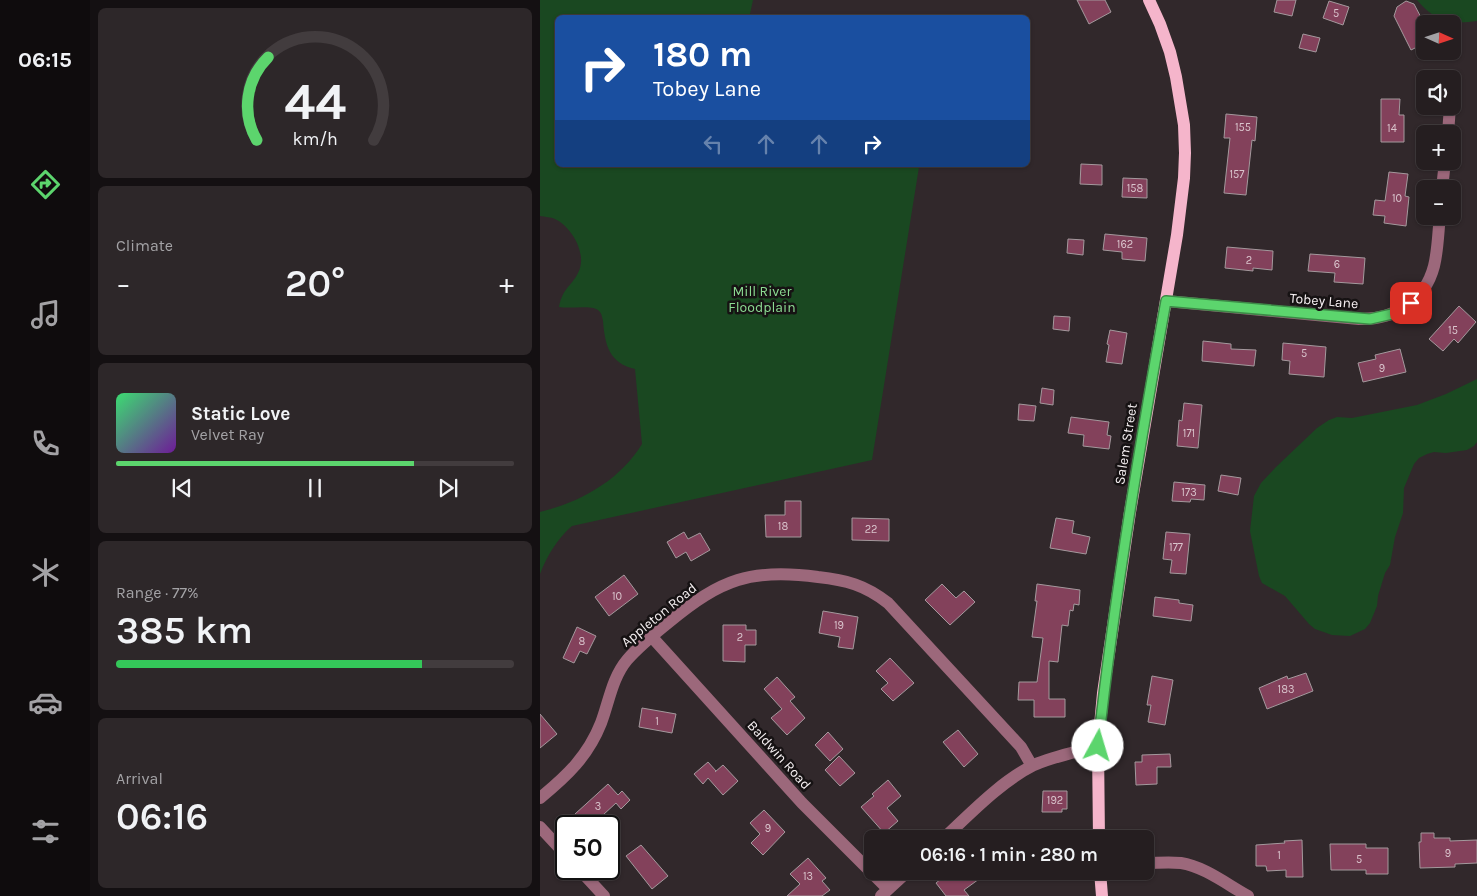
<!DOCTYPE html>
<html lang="en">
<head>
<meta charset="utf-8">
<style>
	:root { --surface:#251e20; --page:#2d2729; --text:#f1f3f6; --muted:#a3a2a5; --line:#423c3e; --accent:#5cd56d }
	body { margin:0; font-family:Karla,sans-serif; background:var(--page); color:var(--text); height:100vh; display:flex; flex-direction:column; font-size:19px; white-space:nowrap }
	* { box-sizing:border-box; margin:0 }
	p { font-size:16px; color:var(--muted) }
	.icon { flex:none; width:28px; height:28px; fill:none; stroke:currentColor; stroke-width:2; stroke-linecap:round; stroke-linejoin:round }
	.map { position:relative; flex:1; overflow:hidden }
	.drawer { display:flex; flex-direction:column; gap:8px; padding:8px; background:#141012; width:450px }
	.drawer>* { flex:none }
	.hud { position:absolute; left:15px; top:15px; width:475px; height:152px; border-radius:8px; box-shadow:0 1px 4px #0004,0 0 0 1px var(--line); background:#1a4fa0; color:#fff; overflow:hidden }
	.needle { width:32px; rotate:93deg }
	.controls { position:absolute; left:876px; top:15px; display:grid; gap:10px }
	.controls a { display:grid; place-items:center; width:45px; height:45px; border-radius:8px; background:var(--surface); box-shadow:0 1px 4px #0004,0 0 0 1px var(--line); font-size:25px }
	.speed { position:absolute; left:15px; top:815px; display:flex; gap:10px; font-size:25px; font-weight:700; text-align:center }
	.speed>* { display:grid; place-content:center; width:65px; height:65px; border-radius:50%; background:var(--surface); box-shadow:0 1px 4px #0004,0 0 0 1px var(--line); line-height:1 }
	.speed .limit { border:2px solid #111; border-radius:8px; background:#fff; color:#111 }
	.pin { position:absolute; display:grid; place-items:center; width:42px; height:42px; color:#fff; margin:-21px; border-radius:10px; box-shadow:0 2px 8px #0006 }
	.me { position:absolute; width:55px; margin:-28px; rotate:6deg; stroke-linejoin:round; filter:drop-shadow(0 0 4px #0008) }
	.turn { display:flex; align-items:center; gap:18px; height:105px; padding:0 15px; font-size:22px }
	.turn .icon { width:65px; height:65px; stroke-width:2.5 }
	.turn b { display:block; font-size:35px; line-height:42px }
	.lanes { display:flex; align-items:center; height:48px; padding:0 15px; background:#0003; justify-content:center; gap:25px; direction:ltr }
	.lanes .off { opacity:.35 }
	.big { font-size:38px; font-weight:600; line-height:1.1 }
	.drawer .widget { flex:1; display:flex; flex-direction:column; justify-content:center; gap:8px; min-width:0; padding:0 18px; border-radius:8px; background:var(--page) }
	.drawer .dial { align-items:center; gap:0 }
	.dial svg { height:130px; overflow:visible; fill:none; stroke:var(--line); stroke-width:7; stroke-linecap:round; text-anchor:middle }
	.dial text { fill:var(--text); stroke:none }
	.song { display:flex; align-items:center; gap:15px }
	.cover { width:60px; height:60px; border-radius:8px; background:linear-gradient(135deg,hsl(140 70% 55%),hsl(280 70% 35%)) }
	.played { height:5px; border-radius:2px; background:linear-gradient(90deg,var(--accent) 75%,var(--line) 75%) }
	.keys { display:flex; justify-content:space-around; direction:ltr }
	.heat { display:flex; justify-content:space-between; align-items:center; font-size:28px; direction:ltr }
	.charge { height:8px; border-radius:4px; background:linear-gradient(90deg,#34c759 77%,var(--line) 0) }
	.trip { position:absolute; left:324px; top:830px; width:290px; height:50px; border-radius:8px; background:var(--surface); box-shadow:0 1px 4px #0004,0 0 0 1px var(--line); font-weight:600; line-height:50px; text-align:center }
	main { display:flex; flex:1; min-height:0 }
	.dock { display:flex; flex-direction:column; width:90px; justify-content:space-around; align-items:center; background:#0f0c0d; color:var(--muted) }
	.dock .icon { width:35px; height:35px }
	.dock .selected { color:var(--accent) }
	.dock b { font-size:22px; color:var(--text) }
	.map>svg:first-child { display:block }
	.green { fill:#1a4821 }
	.building { fill:#83415b; stroke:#a4999d }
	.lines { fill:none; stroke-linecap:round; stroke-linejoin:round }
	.minor { stroke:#9c687b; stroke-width:12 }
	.major { stroke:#f5b5cb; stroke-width:12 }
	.route-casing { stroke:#3c8a47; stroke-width:12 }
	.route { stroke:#5cd56d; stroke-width:9 }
	.labels { text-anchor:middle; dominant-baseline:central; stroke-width:5; stroke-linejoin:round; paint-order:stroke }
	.number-label { font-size:11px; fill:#dac5cd }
	.park-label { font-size:14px; fill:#8cdb92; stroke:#161213 }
	.street-label { font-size:14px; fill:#f7f1f3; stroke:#161213 }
</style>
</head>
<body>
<main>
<nav class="dock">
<b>06:15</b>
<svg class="icon selected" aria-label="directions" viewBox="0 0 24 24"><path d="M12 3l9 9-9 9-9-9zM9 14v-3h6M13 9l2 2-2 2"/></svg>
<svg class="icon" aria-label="music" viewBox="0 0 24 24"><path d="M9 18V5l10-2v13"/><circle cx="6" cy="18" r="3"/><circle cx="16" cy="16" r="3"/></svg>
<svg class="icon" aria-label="phone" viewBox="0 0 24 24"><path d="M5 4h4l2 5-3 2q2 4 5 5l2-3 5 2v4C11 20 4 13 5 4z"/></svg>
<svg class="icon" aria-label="climate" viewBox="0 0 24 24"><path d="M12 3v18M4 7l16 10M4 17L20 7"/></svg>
<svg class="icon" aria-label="car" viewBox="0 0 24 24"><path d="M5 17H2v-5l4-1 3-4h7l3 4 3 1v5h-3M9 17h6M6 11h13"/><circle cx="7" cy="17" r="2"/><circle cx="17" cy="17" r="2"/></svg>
<svg class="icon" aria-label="filters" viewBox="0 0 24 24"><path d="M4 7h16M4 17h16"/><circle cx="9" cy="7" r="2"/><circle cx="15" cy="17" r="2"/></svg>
</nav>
<section class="drawer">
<div class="widget dial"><svg viewBox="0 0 100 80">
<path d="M14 69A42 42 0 1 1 86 69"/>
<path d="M14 69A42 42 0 0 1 21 18" stroke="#5cd56d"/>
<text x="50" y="56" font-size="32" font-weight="700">44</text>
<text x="50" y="72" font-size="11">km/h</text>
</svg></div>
<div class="widget"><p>Climate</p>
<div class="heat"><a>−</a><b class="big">20°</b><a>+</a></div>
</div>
<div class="widget">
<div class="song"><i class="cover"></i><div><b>Static Love</b><p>Velvet Ray</p></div></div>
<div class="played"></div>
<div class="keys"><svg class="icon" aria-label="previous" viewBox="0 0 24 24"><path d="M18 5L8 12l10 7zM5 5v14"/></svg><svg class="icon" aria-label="pause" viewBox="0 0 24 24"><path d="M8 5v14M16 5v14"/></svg><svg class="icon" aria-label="next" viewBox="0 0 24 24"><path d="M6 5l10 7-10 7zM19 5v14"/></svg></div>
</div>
<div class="widget"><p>Range · 77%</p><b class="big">385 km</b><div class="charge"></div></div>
<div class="widget"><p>Arrival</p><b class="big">06:16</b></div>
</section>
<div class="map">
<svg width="937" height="896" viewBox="0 0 937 896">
	<rect width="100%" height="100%" fill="#31282b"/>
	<path class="green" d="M 0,0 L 213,0 L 210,14 L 210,17 L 18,18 L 18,165 L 370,165 L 379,167 L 332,460 L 32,526 C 17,539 7,556 0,574 L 0,512 C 41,502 80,480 102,444 L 95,369 C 69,363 65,345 63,321 C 62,317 62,313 58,310 C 50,305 30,309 19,307 C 23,287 31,287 38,273 C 48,255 32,227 15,219 C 11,217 5,217 0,216 Z
		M 877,0 L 937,0 L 937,21 C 910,25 895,21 877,0 Z
		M 937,379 L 937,442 L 934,446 L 927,450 L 906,453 L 894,452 L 887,454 L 879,458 L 874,464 L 864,488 L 863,513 L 855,537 L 850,565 L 845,573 L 838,596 L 837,606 L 830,623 L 825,629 L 810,636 L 792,635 L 775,629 L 769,624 L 745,596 L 722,583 L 719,576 L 710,531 L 714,496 L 721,483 L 736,467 L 777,428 L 789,420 L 797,417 L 812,418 L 877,405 L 906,394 Z"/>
	<path class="building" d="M 537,0 L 565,0 L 571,12 L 549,24 Z
		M 737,0 L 756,0 L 752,16 L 734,12 Z
		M 789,1 L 809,7 L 803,25 L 783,18 Z
		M 866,1 L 874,4 L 885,25 L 885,43 L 871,50 L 854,16 L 857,7 Z
		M 763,34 L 780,38 L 776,52 L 759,48 Z
		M 841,99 L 860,99 L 859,115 L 864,115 L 864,142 L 841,142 Z
		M 686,114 L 717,117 L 715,141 L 712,140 L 706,195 L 684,193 L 690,138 L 684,138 Z
		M 541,164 L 562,165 L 562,185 L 540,184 Z
		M 849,172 L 868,174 L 865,196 L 869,197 L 866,226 L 844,223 L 845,216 L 833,215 L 835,200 L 845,201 Z
		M 583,178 L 607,179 L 607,198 L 582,197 Z
		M 565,234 L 607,238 L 605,261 L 582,259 L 582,252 L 563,250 Z
		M 528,239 L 544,240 L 543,255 L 527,253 Z
		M 687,247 L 733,251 L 732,270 L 713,268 L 713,271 L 685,268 Z
		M 770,254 L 825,258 L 823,284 L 794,282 L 795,273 L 768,271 Z
		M 919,306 L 936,322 L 918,343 L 914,339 L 903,351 L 889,339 Z
		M 514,316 L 530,317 L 529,331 L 513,329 Z
		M 570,330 L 587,333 L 582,364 L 566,362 L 569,345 L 567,344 Z
		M 663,341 L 691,344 L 691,349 L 716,350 L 714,366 L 662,361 Z
		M 743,343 L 786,347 L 784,377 L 749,374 L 750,361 L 742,360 Z
		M 860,349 L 866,372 L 823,382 L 818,363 L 836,359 L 835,355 Z
		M 502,388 L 514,390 L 513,405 L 500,403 Z
		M 644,403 L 662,405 L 658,448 L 637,446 L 639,420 L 642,421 Z
		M 479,404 L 496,406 L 494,421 L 478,420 Z
		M 531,417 L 569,422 L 567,435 L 571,436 L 569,449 L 543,446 L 544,435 L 528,433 Z
		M 681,475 L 701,478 L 698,495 L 678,491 Z
		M 634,482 L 665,485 L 664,500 L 651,499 L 650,502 L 632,501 Z
		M 245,501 L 261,501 L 261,537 L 226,537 L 225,515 L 245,515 Z
		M 312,518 L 349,519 L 349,541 L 312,540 Z
		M 516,518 L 534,521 L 532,533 L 550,537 L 546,554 L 510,548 Z
		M 144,532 L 148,539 L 160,533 L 170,550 L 151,561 L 146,552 L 136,558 L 127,542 Z
		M 626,532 L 650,534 L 646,574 L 630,573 L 632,560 L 623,559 Z
		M 84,575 L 98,594 L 69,616 L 55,597 Z
		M 402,584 L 416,598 L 424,591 L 435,602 L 410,625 L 385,600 Z
		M 497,584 L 540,590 L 539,605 L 534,604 L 533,611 L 530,610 L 528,626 L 522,625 L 518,662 L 509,661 L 509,699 L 525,699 L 525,717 L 494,717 L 494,700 L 478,700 L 479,682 L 497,682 L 503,638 L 492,637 L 497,601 L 495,601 Z
		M 615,597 L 639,600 L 639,603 L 653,605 L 651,621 L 613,616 Z
		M 283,611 L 318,617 L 313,649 L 298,647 L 300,637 L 279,633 Z
		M 183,625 L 206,625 L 206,630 L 216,630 L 216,645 L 205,645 L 205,662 L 183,661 Z
		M 37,627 L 56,636 L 47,654 L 40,651 L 34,663 L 23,658 Z
		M 350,658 L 374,683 L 353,701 L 341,689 L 348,683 L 336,671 Z
		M 766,673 L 773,691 L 727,709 L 719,688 L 747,676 L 748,679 Z
		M 612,676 L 633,680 L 625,725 L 608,722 L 611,705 L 607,705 Z
		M 237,677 L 255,697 L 250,701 L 265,718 L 247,735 L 231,718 L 242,709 L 224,689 Z
		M 102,708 L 136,714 L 132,733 L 99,727 Z
		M 0,714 L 17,734 L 0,748 Z
		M 418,730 L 438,754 L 424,767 L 403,742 Z
		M 288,732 L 303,749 L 290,761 L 275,745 Z
		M 630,754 L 631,767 L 617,767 L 617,784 L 596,785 L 595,762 L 602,762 L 602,755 Z
		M 299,756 L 315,773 L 300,786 L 285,770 Z
		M 168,762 L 176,771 L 175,772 L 183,765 L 198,781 L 183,795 L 168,778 L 163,784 L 154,774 Z
		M 348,780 L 361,796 L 347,808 L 358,821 L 344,833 L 321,807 L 334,796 L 332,794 Z
		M 68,784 L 78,795 L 82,791 L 90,800 L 81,809 L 76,803 L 51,826 L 47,826 L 35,814 Z
		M 503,791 L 527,791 L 527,809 L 522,809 L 522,812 L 502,812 Z
		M 224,810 L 245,832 L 223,855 L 211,843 L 220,834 L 210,823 Z
		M 881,833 L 894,833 L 894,838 L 910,838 L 910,841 L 937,840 L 937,863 L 915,864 L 915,867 L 880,868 L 879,842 L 881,842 Z
		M 762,840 L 763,877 L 746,877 L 746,870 L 727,871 L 726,866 L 716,866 L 716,845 L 745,843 L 744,841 Z
		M 790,844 L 826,844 L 826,848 L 848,848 L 848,874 L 826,874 L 826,870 L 791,870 Z
		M 101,845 L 128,876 L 112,889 L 86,856 Z
		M 268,858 L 286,878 L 282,881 L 290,890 L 282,896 L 247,896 L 260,884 L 250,874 Z
		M 411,871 L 450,871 L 424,890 L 429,896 L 406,896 L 396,883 Z"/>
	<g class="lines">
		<path class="minor" d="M 908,134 L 910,106
			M 902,189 L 905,161
			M 626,301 L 819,319 C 854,320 885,301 894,266 C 898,250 898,233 900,216
			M 111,636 L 262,803 L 348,889
			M 0,798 C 27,776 48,756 61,723 C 69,702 72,678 87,660 C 99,646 114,634 129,622 C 181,579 211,568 278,577 C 306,580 325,585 348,603 L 481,747 L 492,766
			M 0,827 L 26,855
			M 403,839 C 431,813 460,782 494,765 C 514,756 537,752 558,746
			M 605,863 C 617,863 629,862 641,863 C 663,866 688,885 708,896
			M 39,869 L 64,896
			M 341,896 L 368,871"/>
		<path class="major" d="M 559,839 L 558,746 L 563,693 L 590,512 L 637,235 L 644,178 L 645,153 L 644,125 L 636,77 L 630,52 L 620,24 L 609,0
			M 560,871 L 562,896"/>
	</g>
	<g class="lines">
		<defs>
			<path id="route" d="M 558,746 C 574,597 599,448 626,301 L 830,319 L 852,314 L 871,303"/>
		</defs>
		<use href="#route" class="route-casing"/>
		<use href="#route" class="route"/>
	</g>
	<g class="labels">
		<g class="number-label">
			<text x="796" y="13">5</text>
			<text x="703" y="127">155</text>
			<text x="852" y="128">14</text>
			<text x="697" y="174">157</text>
			<text x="595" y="188">158</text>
			<text x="857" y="198">10</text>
			<text x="585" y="244">162</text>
			<text x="709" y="260">2</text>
			<text x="797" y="264">6</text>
			<text x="913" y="330">15</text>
			<text x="764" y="353">5</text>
			<text x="842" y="368">9</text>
			<text x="649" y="433">171</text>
			<text x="649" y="492">173</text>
			<text x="243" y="526">18</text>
			<text x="331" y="529">22</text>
			<text x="636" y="547">177</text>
			<text x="77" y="596">10</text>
			<text x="299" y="625">19</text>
			<text x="200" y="637">2</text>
			<text x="42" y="641">8</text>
			<text x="746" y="689">183</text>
			<text x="117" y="721">1</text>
			<text x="515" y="800">192</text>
			<text x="58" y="806">3</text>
			<text x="228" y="828">9</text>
			<text x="908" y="853">9</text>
			<text x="739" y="855">1</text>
			<text x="819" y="859">5</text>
			<text x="268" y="876">13</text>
		</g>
		<g class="park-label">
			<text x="222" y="291">Mill River<tspan x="222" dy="16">Floodplain</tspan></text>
		</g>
		<g class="street-label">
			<text transform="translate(784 301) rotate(5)">Tobey Lane</text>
			<text transform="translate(586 444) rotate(-81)">Salem Street</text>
			<text transform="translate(119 615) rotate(-39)">Appleton Road</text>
			<text transform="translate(239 755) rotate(48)">Baldwin Road</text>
		</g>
	</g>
</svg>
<div class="controls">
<a><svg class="needle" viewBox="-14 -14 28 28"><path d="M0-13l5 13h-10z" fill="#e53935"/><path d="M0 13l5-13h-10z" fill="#a3a2a5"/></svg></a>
<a><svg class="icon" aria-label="sound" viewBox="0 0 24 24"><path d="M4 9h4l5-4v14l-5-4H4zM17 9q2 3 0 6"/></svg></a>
<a>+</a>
<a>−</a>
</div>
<div class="speed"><div class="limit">50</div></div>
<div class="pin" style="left:871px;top:303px;background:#d93025"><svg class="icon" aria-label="arrive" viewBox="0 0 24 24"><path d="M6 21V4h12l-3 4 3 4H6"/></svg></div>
<svg class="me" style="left:558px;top:746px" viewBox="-20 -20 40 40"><circle r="19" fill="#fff"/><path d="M0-13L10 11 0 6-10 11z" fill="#5cd56d"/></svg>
<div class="trip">06:16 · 1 min · 280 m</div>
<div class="hud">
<div class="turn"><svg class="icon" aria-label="right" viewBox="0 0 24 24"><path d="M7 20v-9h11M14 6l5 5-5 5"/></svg><div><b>180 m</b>Tobey Lane</div></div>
<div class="lanes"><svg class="icon off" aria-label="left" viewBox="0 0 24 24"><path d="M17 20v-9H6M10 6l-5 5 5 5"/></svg><svg class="icon off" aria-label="ahead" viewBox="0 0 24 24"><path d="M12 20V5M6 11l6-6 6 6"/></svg><svg class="icon off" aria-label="ahead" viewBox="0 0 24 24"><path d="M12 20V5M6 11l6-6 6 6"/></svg><svg class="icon" aria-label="right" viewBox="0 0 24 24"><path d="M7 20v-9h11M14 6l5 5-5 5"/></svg></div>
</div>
</div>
</main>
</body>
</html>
